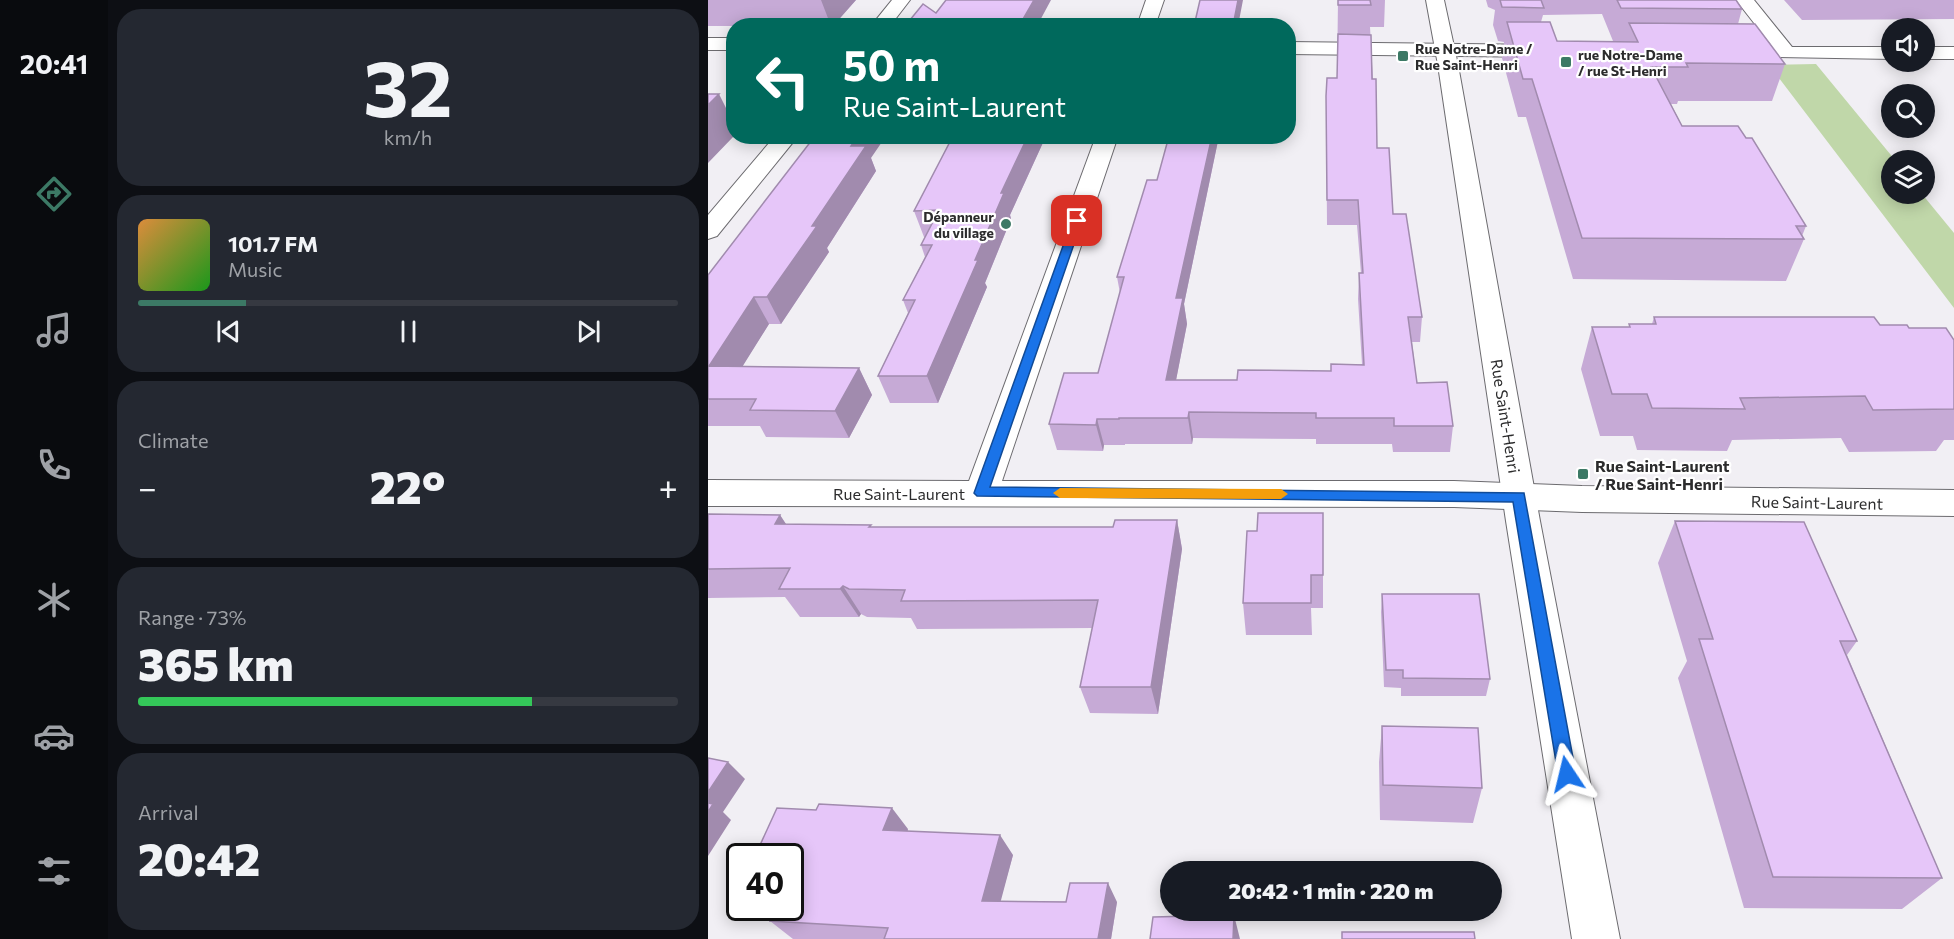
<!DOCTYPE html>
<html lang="en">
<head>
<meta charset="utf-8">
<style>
	:root { --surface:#171b24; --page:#242831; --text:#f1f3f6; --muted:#9ea1a6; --line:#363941; --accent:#3c7965 }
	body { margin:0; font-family:Commissioner,sans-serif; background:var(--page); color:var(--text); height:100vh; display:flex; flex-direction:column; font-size:22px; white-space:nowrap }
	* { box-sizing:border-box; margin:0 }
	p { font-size:20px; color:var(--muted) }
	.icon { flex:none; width:33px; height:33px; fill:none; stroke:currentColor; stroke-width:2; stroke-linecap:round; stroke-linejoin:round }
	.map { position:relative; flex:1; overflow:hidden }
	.panel { display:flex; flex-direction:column; gap:9px; padding:9px; background:#0d0f14; width:600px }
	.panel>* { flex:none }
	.banner { position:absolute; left:18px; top:18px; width:570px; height:126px; border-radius:24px; box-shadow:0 3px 15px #0003; background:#00695c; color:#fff; overflow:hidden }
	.tools { position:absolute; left:1173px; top:18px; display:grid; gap:12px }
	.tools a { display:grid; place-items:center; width:54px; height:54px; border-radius:50%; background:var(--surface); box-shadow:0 3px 15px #0003; font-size:30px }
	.speed { position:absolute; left:18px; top:843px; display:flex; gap:12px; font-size:30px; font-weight:700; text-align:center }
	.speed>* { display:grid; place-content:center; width:78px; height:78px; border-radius:50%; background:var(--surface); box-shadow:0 3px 15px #0003; line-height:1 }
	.speed .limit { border:3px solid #111; border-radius:9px; background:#fff; color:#111 }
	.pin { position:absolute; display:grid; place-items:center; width:51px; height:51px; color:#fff; margin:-26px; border-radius:12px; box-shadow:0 3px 9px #0006 }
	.me { position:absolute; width:66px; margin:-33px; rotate:350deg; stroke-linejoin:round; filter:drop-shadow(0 0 4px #0008) }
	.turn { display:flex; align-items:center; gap:21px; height:126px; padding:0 18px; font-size:27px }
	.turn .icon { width:78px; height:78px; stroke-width:2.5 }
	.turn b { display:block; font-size:42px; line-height:51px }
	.big { font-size:45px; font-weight:800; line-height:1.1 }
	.panel .widget { flex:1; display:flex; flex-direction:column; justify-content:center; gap:9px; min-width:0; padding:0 21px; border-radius:24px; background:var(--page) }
	.panel .dial { align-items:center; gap:0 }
	.dial b { font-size:78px; line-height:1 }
	.song { display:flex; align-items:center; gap:18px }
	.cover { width:72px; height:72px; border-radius:9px; background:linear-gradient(135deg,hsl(30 70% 55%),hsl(120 70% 35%)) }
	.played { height:6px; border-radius:3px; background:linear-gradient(90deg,var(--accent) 20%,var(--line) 20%) }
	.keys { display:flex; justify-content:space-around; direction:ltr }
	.heat { display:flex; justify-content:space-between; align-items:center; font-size:33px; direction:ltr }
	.charge { height:9px; border-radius:4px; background:linear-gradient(90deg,#34c759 73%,var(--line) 0) }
	.trip { position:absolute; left:452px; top:861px; width:342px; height:60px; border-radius:30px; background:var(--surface); box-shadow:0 3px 15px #0003; font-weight:800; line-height:60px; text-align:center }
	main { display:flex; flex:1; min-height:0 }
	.tabs { display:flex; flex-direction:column; width:108px; justify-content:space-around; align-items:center; background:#090b0e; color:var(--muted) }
	.tabs .icon { width:42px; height:42px }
	.tabs .on { color:var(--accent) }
	.tabs b { font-size:27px; color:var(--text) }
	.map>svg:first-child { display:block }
	.green { fill:#c0d7a9 }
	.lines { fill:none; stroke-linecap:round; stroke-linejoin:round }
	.minor-casing { stroke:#6c6b6f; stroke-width:2 }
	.tertiary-casing { stroke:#6c6b6f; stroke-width:2 }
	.minor { fill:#fff; fill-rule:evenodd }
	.tertiary { fill:#fff; fill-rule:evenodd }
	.wall { fill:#c6aad6; fill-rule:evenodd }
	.shaded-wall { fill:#a18bae }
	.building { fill:#e6c6f9; stroke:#a18bae; stroke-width:1.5 }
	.route { fill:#1a73e8; stroke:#114b97; stroke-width:1.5 }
	.slow { fill:#f59e0b }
	.poi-dot { fill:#3c7965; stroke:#fff; stroke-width:2 }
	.labels { text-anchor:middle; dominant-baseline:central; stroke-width:4.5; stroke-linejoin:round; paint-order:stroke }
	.far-poi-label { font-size:14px; font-weight:bold; fill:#2c2c2d; stroke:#fff; text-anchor:start }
	.street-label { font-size:16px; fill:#2c2c2d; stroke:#fff }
	.poi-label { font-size:16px; font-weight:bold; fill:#2c2c2d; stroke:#fff; text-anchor:start }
</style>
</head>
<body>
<main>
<nav class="tabs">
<b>20:41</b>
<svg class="icon on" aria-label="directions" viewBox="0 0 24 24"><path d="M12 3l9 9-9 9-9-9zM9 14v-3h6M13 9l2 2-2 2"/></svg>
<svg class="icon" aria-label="music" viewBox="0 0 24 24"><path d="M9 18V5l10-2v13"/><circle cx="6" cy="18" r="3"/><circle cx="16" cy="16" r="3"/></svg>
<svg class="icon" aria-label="phone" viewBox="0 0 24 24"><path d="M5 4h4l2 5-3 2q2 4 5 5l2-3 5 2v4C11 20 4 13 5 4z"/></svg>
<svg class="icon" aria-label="climate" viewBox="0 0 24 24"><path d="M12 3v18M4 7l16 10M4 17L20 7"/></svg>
<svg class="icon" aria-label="car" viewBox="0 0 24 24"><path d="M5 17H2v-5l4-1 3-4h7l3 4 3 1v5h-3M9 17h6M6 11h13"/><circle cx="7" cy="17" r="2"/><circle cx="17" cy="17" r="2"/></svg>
<svg class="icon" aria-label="filters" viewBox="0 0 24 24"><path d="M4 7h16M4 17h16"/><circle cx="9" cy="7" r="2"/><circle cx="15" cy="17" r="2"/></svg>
</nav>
<section class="panel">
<div class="widget dial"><b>32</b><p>km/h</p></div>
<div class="widget">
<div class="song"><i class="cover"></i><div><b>101.7 FM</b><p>Music</p></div></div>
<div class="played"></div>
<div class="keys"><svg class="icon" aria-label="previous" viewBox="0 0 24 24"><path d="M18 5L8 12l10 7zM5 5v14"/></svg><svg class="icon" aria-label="pause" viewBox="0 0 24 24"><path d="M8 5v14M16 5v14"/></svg><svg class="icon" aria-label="next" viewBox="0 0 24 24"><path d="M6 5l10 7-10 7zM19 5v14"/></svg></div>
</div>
<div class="widget"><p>Climate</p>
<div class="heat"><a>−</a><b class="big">22°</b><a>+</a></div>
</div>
<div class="widget"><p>Range · 73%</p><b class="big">365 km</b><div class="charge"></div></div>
<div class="widget"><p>Arrival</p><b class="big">20:42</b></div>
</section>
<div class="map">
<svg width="1246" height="939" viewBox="0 0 1246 939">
	<rect width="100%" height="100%" fill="#f1eff4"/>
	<path class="green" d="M 1108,64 L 1187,160 L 1184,160 L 1184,194 L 1214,194 L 1246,233 L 1246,308 L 1061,65 Z"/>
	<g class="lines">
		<defs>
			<path id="minor" d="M 184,0 L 202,0 L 182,26 L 163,26 Z
				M 438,0 L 456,0 L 447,26 L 429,26 Z
				M 1028,0 L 1046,0 L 1084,47 L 1184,47 L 1184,59 L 1016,56 L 1013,52 L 1016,48 L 1064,46 Z
				M 0,38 L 26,38 L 26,50 L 0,50 Z
				M 580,42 L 840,45 L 847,47 L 850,51 L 847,55 L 840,57 L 580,54 Z
				M 1216,47 L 1246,47 L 1246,59 L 1216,59 Z
				M 67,136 L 90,136 L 9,236 L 0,239 L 0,215 Z
				M 388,136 L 410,136 L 294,481 L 746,481 L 874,486 L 1246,490 L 1246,516 L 874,512 L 746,507 L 0,506 L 0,480 L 261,481 Z"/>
			<path id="tertiary" d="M 718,0 L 736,0 L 750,65 L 832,521 L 912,939 L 864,939 L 798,521 L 730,65 Z"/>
		</defs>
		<use href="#minor" class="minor-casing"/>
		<use href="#tertiary" class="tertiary-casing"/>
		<use href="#minor" class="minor"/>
		<use href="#tertiary" class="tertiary"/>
	</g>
	<path class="wall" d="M 0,0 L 148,0 L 125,26 L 0,26 Z
		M 630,0 L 677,0 L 676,27 L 662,27 L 669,148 L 685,214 L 714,317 L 712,342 L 704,342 L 709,383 L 745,426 L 742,452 L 685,452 L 684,444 L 608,444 L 608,439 L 485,438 L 484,444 L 417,444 L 417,445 L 396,445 L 395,451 L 349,450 L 341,424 L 390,373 L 412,293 L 409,277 L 449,180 L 461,136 L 511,136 L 476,304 L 479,324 L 468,380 L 529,380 L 623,371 L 654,364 L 650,299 L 651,273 L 653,273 L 649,225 L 619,225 L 618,96 L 629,78 Z
		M 778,0 L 1028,0 L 1034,9 L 1030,24 L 1077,64 L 1064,101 L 970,101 L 969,104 L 963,104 L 974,126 L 1038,138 L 1098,226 L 1094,236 L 1096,239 L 1078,281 L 865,279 L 818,117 L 810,117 L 794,58 L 796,42 L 790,41 L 785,25 L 787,10 L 780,7 ZM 894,14 L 905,41 L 849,41 L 833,22 L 835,15 Z
		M 1076,0 L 1246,0 L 1246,19 L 1094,20 Z
		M 239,136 L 338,136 L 302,215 L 303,219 L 277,283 L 279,287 L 230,403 L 182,403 L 170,376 L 200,313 L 195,300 L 217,257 L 213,245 L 217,237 L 216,237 L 206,211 L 242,143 Z
		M 163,158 L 168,171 L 119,248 L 121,252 L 73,324 L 61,324 L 34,366 L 151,368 L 164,395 L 141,438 L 58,437 L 52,426 L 0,426 L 0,275 Z
		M 946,317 L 1172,325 L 1201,328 L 1246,340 L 1246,440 L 1236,440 L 1228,451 L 1141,452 L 1133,438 L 1024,440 L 1019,451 L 929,450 L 925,436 L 892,436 L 873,369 L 884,327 L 921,327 L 921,324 L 944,324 Z
		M 615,513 L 615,608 L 603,608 L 604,635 L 538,635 L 535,603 L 549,531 Z
		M 0,514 L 72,515 L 78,524 L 164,527 L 405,527 L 469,520 L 474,549 L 450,714 L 382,713 L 372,687 L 384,628 L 209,629 L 203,618 L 159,617 L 153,614 L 151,617 L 92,617 L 77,597 L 0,598 Z
		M 967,521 L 1149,641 L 1139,655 L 1234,878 L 1194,909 L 1036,908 L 970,678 L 979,661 L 950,563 Z
		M 674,594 L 782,679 L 778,696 L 693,696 L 693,688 L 676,687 L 673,612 Z
		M 674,726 L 774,788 L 765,823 L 672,820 L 671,762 Z
		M 200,829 L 200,831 L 305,855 L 292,901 L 409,902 L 403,939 L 85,939 L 62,921 L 67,911 L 54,911 L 50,908 L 82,908 Z"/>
	<path class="shaded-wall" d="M 113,0 L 148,0 L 125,26 L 123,26 Z
		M 326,0 L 343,0 L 329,26 L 311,26 Z
		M 530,0 L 535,0 L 530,26 L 525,26 Z
		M 11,94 L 26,124 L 26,136 L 0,163 L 0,105 Z
		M 150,136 L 178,136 L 163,158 L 168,171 L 119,248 L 121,252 L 73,324 L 59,297 L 104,226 L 143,146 Z
		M 320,136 L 338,136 L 302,215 L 303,219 L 277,283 L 279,287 L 230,403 L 219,376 L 267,260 L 293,193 Z
		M 504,136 L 511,136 L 476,304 L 479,324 L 463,406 L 458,380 L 468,298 Z
		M 46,297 L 61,324 L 18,393 L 1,366 Z
		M 151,368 L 164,395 L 141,438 L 127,411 Z
		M 481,412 L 485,438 L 484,444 L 480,418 Z
		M 389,419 L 396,445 L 395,451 L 388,425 Z
		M 72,515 L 91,544 L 67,524 Z
		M 469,520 L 474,549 L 450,714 L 443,687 Z
		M 135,586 L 153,614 L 151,617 L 132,589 Z
		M 20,762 L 37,779 L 15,812 L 23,820 L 0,856 L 0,792 Z
		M 184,808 L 200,829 L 193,850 L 175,830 Z
		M 292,835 L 305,855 L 288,919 L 274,901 Z
		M 400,883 L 409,902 L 403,939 L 390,939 Z
		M 526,915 L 532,939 L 525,939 Z"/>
	<path class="building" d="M 238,0 L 326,0 L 311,26 L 197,26 L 215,4 L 228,13 Z
		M 492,0 L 530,0 L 525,26 L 486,26 Z
		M 630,0 L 662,0 L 663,5 L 630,5 Z
		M 792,0 L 833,0 L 836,8 L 794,7 Z
		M 909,0 L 1028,0 L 1034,9 L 913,8 Z
		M 799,22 L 842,22 L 849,41 L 930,42 L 921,23 L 1047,24 L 1077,64 L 978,63 L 980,67 L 943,67 L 974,126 L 1030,126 L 1038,138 L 1044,138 L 1098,226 L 1088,226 L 1096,239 L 874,238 L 824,79 L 815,79 Z
		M 630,34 L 663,35 L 664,79 L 668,79 L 669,148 L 681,148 L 685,214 L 698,214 L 714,317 L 700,317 L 709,383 L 739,382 L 745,426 L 686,426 L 686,418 L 608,418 L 608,413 L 481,412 L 480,418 L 411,418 L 411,419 L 389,419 L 388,425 L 341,424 L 356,373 L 390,373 L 416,277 L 409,277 L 439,180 L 449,180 L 461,136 L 504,136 L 468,298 L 475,298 L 458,380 L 529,380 L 530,370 L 623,371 L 623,364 L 656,365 L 651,273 L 655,273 L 650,200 L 619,200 L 618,96 L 619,78 L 629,78 Z
		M 0,94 L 11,94 L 0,105 Z
		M 107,136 L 150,136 L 143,146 L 158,146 L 104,226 L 109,226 L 59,297 L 46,297 L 1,366 L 151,368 L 127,411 L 42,410 L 48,399 L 0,399 L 0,275 Z
		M 245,136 L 320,136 L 293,193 L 296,193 L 267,260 L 270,260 L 219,376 L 170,376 L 207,300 L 195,300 L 224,245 L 213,245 L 231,210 L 206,211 Z
		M 946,317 L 1166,317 L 1172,325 L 1199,325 L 1201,328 L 1238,328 L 1246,340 L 1246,409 L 1165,410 L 1157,396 L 1032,398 L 1037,409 L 944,408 L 939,394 L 904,394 L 884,327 L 922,327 L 921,324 L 948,324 Z
		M 550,513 L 615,513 L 615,575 L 603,575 L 603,603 L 535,603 L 539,531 L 549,531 Z
		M 0,514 L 72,515 L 67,524 L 163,525 L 161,527 L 405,527 L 407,520 L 469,520 L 443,687 L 372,687 L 390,600 L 193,601 L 197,590 L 141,589 L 135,586 L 132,589 L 71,589 L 82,568 L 0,569 Z
		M 967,521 L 1096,522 L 1149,641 L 1132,641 L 1234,878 L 1065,877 L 991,639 L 1005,639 Z
		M 674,594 L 771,594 L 782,679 L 695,678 L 695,670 L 678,670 Z
		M 674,726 L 770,728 L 774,788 L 675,785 Z
		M 0,758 L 20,762 L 0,792 Z
		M 0,803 L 5,804 L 0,812 Z
		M 111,804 L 184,808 L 175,830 L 292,835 L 274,901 L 358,902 L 362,883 L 400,883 L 390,939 L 176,939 L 180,928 L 62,921 L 68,908 L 82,908 L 82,856 L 47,856 L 69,808 L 108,810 Z
		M 526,915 L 525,939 L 442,939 L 445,917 Z
		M 634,932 L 766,932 L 767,939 L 634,939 Z"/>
	<path class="route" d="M 369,218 L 374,221 L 282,487 L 816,493 L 868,774 L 865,780 L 859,783 L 853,780 L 850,774 L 805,502 L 269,496 L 266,493 L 364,221 Z"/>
	<path class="slow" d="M 352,488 L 573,489 L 580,494 L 573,499 L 352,498 L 345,493 Z"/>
	<g class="poi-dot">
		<rect x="689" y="50" width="12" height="12" rx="3"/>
		<rect x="852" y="56" width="12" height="12" rx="3"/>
		<circle cx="298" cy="224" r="6"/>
		<rect x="869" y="468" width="12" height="12" rx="3"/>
	</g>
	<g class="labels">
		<g class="far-poi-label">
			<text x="707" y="48">Rue Notre-Dame /<tspan x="707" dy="16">Rue Saint-Henri</tspan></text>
			<text x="870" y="54">rue Notre-Dame<tspan x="870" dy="16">/ rue St-Henri</tspan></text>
			<text x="286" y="216" text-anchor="end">Dépanneur<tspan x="286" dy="16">du village</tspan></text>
		</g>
		<g class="street-label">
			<text transform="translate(798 416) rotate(81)">Rue Saint-Henri</text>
			<text x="191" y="493">Rue Saint-Laurent</text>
			<text transform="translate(1109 502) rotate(1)">Rue Saint-Laurent</text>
		</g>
		<g class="poi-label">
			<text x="887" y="465">Rue Saint-Laurent<tspan x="887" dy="18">/ Rue Saint-Henri</tspan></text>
		</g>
	</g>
</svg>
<div class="tools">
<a><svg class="icon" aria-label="sound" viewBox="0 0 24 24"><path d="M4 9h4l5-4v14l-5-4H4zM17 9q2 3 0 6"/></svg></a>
<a><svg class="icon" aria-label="search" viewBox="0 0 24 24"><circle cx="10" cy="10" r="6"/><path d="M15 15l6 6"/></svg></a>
<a><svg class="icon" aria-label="layers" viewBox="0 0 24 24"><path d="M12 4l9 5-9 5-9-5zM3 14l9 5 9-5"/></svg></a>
</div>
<div class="speed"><div class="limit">40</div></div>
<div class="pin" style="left:369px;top:221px;background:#d93025"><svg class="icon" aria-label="arrive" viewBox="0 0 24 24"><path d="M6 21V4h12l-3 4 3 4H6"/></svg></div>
<svg class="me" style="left:859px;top:774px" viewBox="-20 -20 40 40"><path d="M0-17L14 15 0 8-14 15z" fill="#1a73e8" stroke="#fff" stroke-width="4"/></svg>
<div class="trip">20:42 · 1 min · 220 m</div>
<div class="banner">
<div class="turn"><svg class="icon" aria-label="left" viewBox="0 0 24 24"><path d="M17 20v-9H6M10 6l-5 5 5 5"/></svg><div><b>50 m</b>Rue Saint-Laurent</div></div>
</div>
</div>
</main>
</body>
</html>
